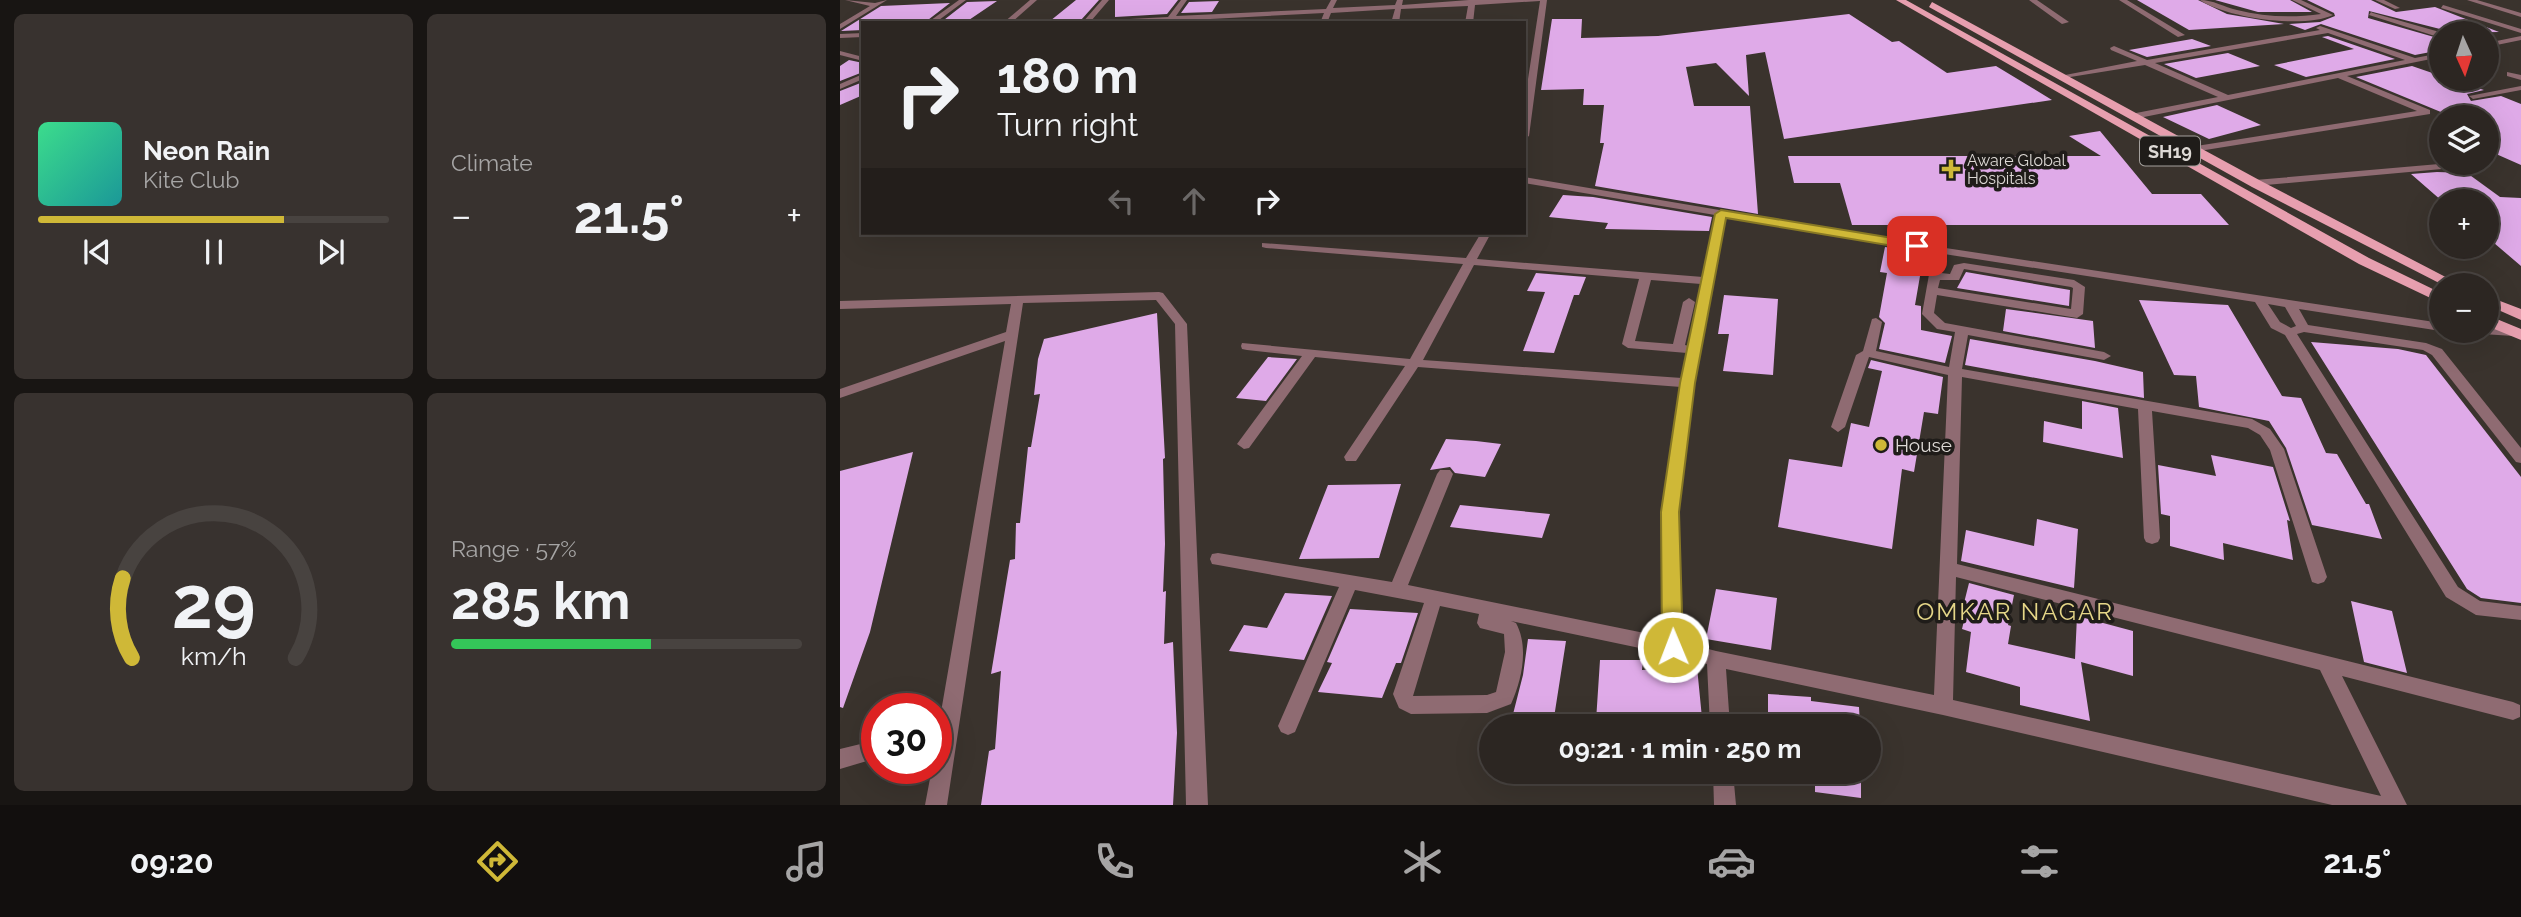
<!DOCTYPE html>
<html lang="en">
<head>
<meta charset="utf-8">
<style>
	:root { --surface:#2c2622; --page:#38322f; --text:#f1f3f6; --muted:#a6a5a5; --line:#484340; --accent:#cfb837 }
	body { margin:0; font-family:Raleway,sans-serif; background:var(--page); color:var(--text); height:100vh; display:flex; flex-direction:column; font-size:26px; white-space:nowrap }
	* { box-sizing:border-box; margin:0 }
	p { font-size:23px; color:var(--muted) }
	.icon { flex:none; width:38px; height:38px; fill:none; stroke:currentColor; stroke-width:2; stroke-linecap:round; stroke-linejoin:round }
	.map { position:relative; flex:1; overflow:hidden }
	.details { display:flex; flex-direction:column; gap:14px; padding:14px; background:#181513; width:840px }
	.details>* { flex:none }
	.hud { position:absolute; left:21px; top:21px; width:665px; height:214px; border-radius:0px; box-shadow:0 7px 28px #0002,0 0 0 2px var(--line); background:#2c2622; color:var(--text); overflow:hidden }
	.needle { width:46px; rotate:177deg }
	.tools { position:absolute; left:1589px; top:21px; display:grid; gap:14px }
	.tools a { display:grid; place-items:center; width:70px; height:70px; border-radius:50%; background:var(--surface); box-shadow:0 7px 28px #0002,0 0 0 2px var(--line); font-size:35px }
	.speed { position:absolute; left:21px; top:693px; display:flex; gap:14px; font-size:35px; font-weight:700; text-align:center }
	.speed>* { display:grid; place-content:center; width:91px; height:91px; border-radius:50%; background:var(--surface); box-shadow:0 7px 28px #0002,0 0 0 2px var(--line); line-height:1 }
	.speed .limit { border:10px solid #d22; background:#fff; color:#111 }
	.pin { position:absolute; display:grid; place-items:center; width:60px; height:60px; color:#fff; margin:-30px; border-radius:14px; box-shadow:0 4px 10px #0006 }
	.me { position:absolute; width:77px; margin:-38px; rotate:359deg; stroke-linejoin:round; filter:drop-shadow(0 0 5px #0008) }
	.turn { display:flex; align-items:center; gap:24px; height:147px; padding:0 21px; font-size:32px }
	.turn .icon { width:91px; height:91px; stroke-width:2.5 }
	.turn b { display:block; font-size:49px; line-height:60px }
	.lanes { display:flex; align-items:center; height:66px; padding:0 21px; background:#0003; justify-content:center; gap:35px; direction:ltr }
	.lanes .off { opacity:.35 }
	.big { font-size:52px; font-weight:700; line-height:1.1 }
	.details .tile { flex:1; display:flex; flex-direction:column; justify-content:center; gap:10px; min-width:0; padding:0 24px; border-radius:10px; background:var(--page) }
	.details .dial { align-items:center; gap:0 }
	.dial svg { height:182px; overflow:visible; fill:none; stroke:var(--line); stroke-width:7; stroke-linecap:round; text-anchor:middle }
	.dial text { fill:var(--text); stroke:none }
	.song { display:flex; align-items:center; gap:21px }
	.cover { width:84px; height:84px; border-radius:10px; background:linear-gradient(135deg,hsl(150 70% 55%),hsl(180 70% 35%)) }
	.played { height:7px; border-radius:4px; background:linear-gradient(90deg,var(--accent) 70%,var(--line) 70%) }
	.keys { display:flex; justify-content:space-around; direction:ltr }
	.heat { display:flex; justify-content:space-between; align-items:center; font-size:38px; direction:ltr }
	.charge { height:10px; border-radius:5px; background:linear-gradient(90deg,#34c759 57%,var(--line) 0) }
	.details .tiles { flex:1; display:grid; gap:14px; grid-template-columns:repeat(2,1fr) }
	.trip { position:absolute; left:639px; top:714px; width:402px; height:70px; border-radius:35px; background:var(--surface); box-shadow:0 7px 28px #0002,0 0 0 2px var(--line); font-weight:700; line-height:70px; text-align:center }
	.dock { display:flex; height:112px; justify-content:space-around; align-items:center; background:#120f0e; color:var(--muted) }
	.dock .icon { width:49px; height:49px }
	.dock .on { color:var(--accent) }
	.dock b { font-size:32px; color:var(--text) }
	main { display:flex; flex:1; min-height:0 }
	.map>svg:first-child { display:block }
	.building { fill:#dfaae8 }
	.lines { fill:none; stroke-linecap:round; stroke-linejoin:round }
	.street { fill:#8f6b72; fill-rule:evenodd }
	.primary { fill:#e79faf; fill-rule:evenodd }
	.route { fill:#cfb837; stroke:#877824; stroke-width:2 }
	.poi-dot { fill:#cfb837; stroke:#1f1c19; stroke-width:2.5 }
	.labels { text-anchor:middle; dominant-baseline:central; stroke-width:7; stroke-linejoin:round; paint-order:stroke }
	.far-poi-label { font-size:16px; fill:#ddd9d5; stroke:#1f1c19; text-anchor:start }
	.shield { fill:#1f1c19; stroke:#a4a09d; stroke-width:2 }
	.shield-label { font-size:18px; font-weight:bold; fill:#ddd9d5 }
	.poi-label { font-size:19px; fill:#ddd9d5; stroke:#1f1c19; text-anchor:start }
	.near-neighbourhood-label { font-size:24px; letter-spacing:2px; fill:#e5d688; stroke:#1f1c19 }
</style>
</head>
<body>
<main>
<section class="details">
<div class="tiles">
<div class="tile">
<div class="song"><i class="cover"></i><div><b>Neon Rain</b><p>Kite Club</p></div></div>
<div class="played"></div>
<div class="keys"><svg class="icon" aria-label="previous" viewBox="0 0 24 24"><path d="M18 5L8 12l10 7zM5 5v14"/></svg><svg class="icon" aria-label="pause" viewBox="0 0 24 24"><path d="M8 5v14M16 5v14"/></svg><svg class="icon" aria-label="next" viewBox="0 0 24 24"><path d="M6 5l10 7-10 7zM19 5v14"/></svg></div>
</div>
<div class="tile"><p>Climate</p>
<div class="heat"><a>−</a><b class="big">21.5°</b><a>+</a></div>
</div>
<div class="tile dial"><svg viewBox="0 0 100 80">
<path d="M14 69A42 42 0 1 1 86 69"/>
<path d="M14 69A42 42 0 0 1 10 34" stroke="#cfb837"/>
<text x="50" y="56" font-size="32" font-weight="700">29</text>
<text x="50" y="72" font-size="11">km/h</text>
</svg></div>
<div class="tile"><p>Range · 57%</p><b class="big">285 km</b><div class="charge"></div></div>
</div>
</section>
<div class="map">
<svg width="1681" height="805" viewBox="0 0 1681 805">
	<rect width="100%" height="100%" fill="#3a332d"/>
	<path class="building" d="M 236,0 L 259,0 L 241,20 L 210,21 Z
		M 275,0 L 338,0 L 327,14 L 275,17 Z
		M 1297,0 L 1358,0 L 1387,14 L 1444,24 L 1349,30 Z
		M 1375,0 L 1450,0 L 1472,12 L 1418,12 Z
		M 1467,0 L 1531,0 L 1556,12 L 1595,7 L 1659,32 L 1605,33 L 1604,30 L 1529,11 L 1528,18 L 1601,39 L 1601,50 L 1575,55 L 1481,24 L 1465,30 L 1449,24 L 1480,22 L 1495,16 L 1494,13 Z
		M 157,1 L 126,22 L 100,23 L 127,2 Z
		M 379,1 L 372,12 L 341,13 L 349,2 Z
		M 110,3 L 84,23 L 23,23 L 23,30 L 1,31 L 41,6 Z
		M 1009,14 L 1052,42 L 1059,41 L 1107,73 L 1156,66 L 1212,100 L 944,139 L 925,52 L 906,55 L 909,96 L 876,63 L 846,67 L 854,106 L 910,106 L 918,214 L 755,186 L 764,143 L 760,143 L 764,105 L 743,105 L 744,89 L 701,90 L 712,19 L 742,19 L 741,38 L 818,36 Z
		M 1488,36 L 1555,59 L 1466,77 L 1434,65 L 1514,49 L 1482,37 Z
		M 1352,39 L 1371,46 L 1307,57 L 1289,50 Z
		M 1388,53 L 1420,66 L 1356,78 L 1324,64 Z
		M 9,60 L 23,63 L 23,72 L 0,81 L 0,66 Z
		M 1572,66 L 1601,76 L 1601,79 L 1610,79 L 1644,90 L 1627,94 L 1631,101 L 1661,96 L 1681,104 L 1681,165 L 1647,150 L 1647,117 L 1613,117 L 1516,77 Z
		M 23,82 L 23,95 L 0,105 L 0,91 Z
		M 1377,105 L 1421,125 L 1369,139 L 1323,117 Z
		M 1260,131 L 1312,194 L 1361,194 L 1389,225 L 1089,225 L 1086,242 L 1048,236 L 1050,225 L 1012,225 L 1000,183 L 954,183 L 948,156 L 1261,156 L 1229,136 Z
		M 1597,172 L 1627,173 L 1660,197 L 1681,198 L 1681,266 L 1647,237 L 1647,201 L 1602,201 L 1571,174 Z
		M 723,195 L 753,197 L 872,217 L 869,231 L 765,229 L 768,223 L 709,217 Z
		M 1045,247 L 1084,253 L 1075,305 L 1081,306 L 1081,330 L 1112,336 L 1105,363 L 1039,349 L 1045,323 L 1039,317 L 1047,273 L 1040,272 Z
		M 1126,272 L 1230,290 L 1229,306 L 1117,288 Z
		M 696,273 L 746,277 L 739,295 L 734,295 L 714,353 L 683,351 L 705,292 L 687,291 Z
		M 884,295 L 938,299 L 933,375 L 883,371 L 889,334 L 878,334 Z
		M 1299,300 L 1388,305 L 1442,396 L 1461,398 L 1486,453 L 1497,454 L 1526,504 L 1529,504 L 1542,539 L 1472,525 L 1446,448 L 1429,421 L 1359,407 L 1356,376 L 1334,375 Z
		M 1166,309 L 1253,321 L 1255,348 L 1163,331 Z
		M 317,313 L 325,458 L 323,459 L 325,544 L 323,592 L 326,591 L 324,644 L 333,642 L 337,733 L 333,805 L 141,805 L 149,751 L 155,749 L 161,671 L 151,674 L 170,560 L 175,559 L 176,523 L 180,523 L 188,447 L 191,447 L 200,394 L 194,395 L 198,359 L 204,339 Z
		M 1130,339 L 1255,361 L 1303,372 L 1304,398 L 1125,365 Z
		M 1471,342 L 1558,349 L 1586,355 L 1681,477 L 1681,603 L 1641,598 L 1627,589 Z
		M 428,357 L 457,359 L 426,401 L 396,398 Z
		M 1031,360 L 1103,377 L 1098,414 L 1084,412 L 1074,472 L 1062,469 L 1052,549 L 938,527 L 949,459 L 1002,467 L 1011,423 L 1029,427 L 1042,371 L 1028,368 Z
		M 1242,401 L 1278,408 L 1283,458 L 1203,442 L 1204,421 L 1242,429 Z
		M 606,439 L 636,441 L 661,444 L 645,477 L 615,473 L 610,467 L 590,470 Z
		M 73,452 L 30,632 L 3,708 L 0,707 L 0,471 Z
		M 1371,455 L 1433,467 L 1450,521 L 1447,520 L 1453,560 L 1383,543 L 1384,560 L 1330,546 L 1330,516 L 1321,514 L 1318,465 L 1376,476 Z
		M 561,484 L 539,558 L 459,559 L 488,485 Z
		M 620,505 L 710,514 L 702,538 L 610,527 Z
		M 1197,519 L 1238,529 L 1234,588 L 1121,561 L 1126,530 L 1194,546 Z
		M 1129,583 L 1174,595 L 1168,625 L 1171,626 L 1168,644 L 1235,659 L 1237,616 L 1293,631 L 1293,676 L 1241,662 L 1250,721 L 1180,705 L 1180,687 L 1126,672 L 1131,632 L 1122,629 L 1127,608 L 1123,607 Z
		M 876,589 L 937,598 L 931,650 L 866,639 Z
		M 445,593 L 492,596 L 464,660 L 389,651 L 404,625 L 427,628 Z
		M 1511,601 L 1552,611 L 1567,673 L 1524,662 Z
		M 510,609 L 578,613 L 561,663 L 556,663 L 542,698 L 478,692 L 492,663 L 487,662 Z
		M 688,639 L 726,641 L 713,724 L 671,722 L 683,675 Z
		M 760,660 L 803,660 L 802,670 L 857,667 L 862,718 L 756,721 Z
		M 928,694 L 971,697 L 971,701 L 1019,707 L 1020,726 L 928,726 Z
		M 975,772 L 1021,772 L 1021,798 L 975,792 Z"/>
	<g class="lines">
		<path class="street" d="M 5,0 L 35,3 L 47,0 L 0,29 L 0,24 L 30,6 Z
			M 119,0 L 126,0 L 95,23 L 87,23 Z
			M 190,0 L 197,0 L 171,23 L 163,23 Z
			M 262,0 L 269,0 L 251,21 L 328,17 L 341,0 L 347,0 L 336,16 L 486,9 L 491,0 L 497,0 L 493,8 L 555,5 L 557,0 L 563,0 L 562,5 L 629,0 L 707,0 L 689,136 L 684,139 L 684,105 L 700,1 L 635,5 L 633,23 L 625,23 L 628,6 L 561,9 L 559,23 L 551,23 L 555,9 L 491,13 L 487,23 L 480,23 L 484,13 L 332,21 L 331,23 L 242,23 Z
			M 1189,0 L 1197,0 L 1229,22 L 1222,24 Z
			M 1279,0 L 1287,0 L 1345,35 L 1338,37 Z
			M 1360,0 C 1373,0 1384,7 1397,10 C 1424,17 1453,18 1481,14 L 1452,0 L 1461,0 L 1493,15 C 1464,29 1386,18 1360,0 Z
			M 1535,0 L 1544,0 L 1560,8 L 1555,9 Z
			M 1627,0 L 1637,0 L 1681,13 L 1681,17 Z
			M 1603,5 L 1681,29 L 1681,33 L 1601,8 Z
			M 1531,12 L 1533,13 L 1603,33 L 1601,37 L 1598,37 L 1529,15 Z
			M 1480,26 L 1575,58 L 1601,53 L 1601,57 L 1507,76 L 1590,110 L 1590,114 L 1353,152 L 1348,149 L 1350,147 L 1577,111 L 1498,78 L 1294,119 L 1290,116 L 1291,114 L 1378,97 L 1305,65 L 1224,78 L 1220,76 L 1297,61 L 1271,50 L 1270,48 L 1274,46 L 1307,60 L 1480,30 L 1476,28 ZM 1488,33 L 1565,60 L 1388,95 L 1315,63 Z
			M 23,33 L 23,37 L 0,38 L 0,34 Z
			M 1681,36 L 1681,40 L 1647,47 L 1647,43 Z
			M 0,51 L 23,57 L 23,61 L 0,55 Z
			M 1667,72 L 1681,75 L 1681,80 L 1667,76 Z
			M 23,74 L 23,79 L 0,89 L 0,84 Z
			M 1681,86 L 1681,90 L 1633,99 L 1629,96 Z
			M 1599,164 L 1604,167 L 1602,169 L 1415,186 L 1410,183 L 1415,180 Z
			M 684,177 L 1099,247 L 1601,323 L 1601,331 L 1459,309 L 1468,325 L 1586,343 L 1602,349 L 1681,448 L 1681,463 L 1676,462 L 1592,355 L 1583,350 L 1464,332 L 1457,334 L 1618,587 L 1640,601 L 1681,606 L 1681,620 L 1636,615 L 1606,597 L 1445,335 L 1431,328 L 1415,302 L 1104,254 L 1101,273 L 1110,274 L 1114,265 L 1124,263 L 1234,280 L 1245,287 L 1243,314 L 1237,318 L 1097,295 L 1094,313 L 1105,323 L 1264,352 L 1271,356 L 1264,360 L 1128,335 L 1122,369 L 1412,419 L 1430,429 L 1444,449 L 1487,577 L 1484,582 L 1478,584 L 1472,582 L 1430,450 L 1420,435 L 1408,428 L 1312,411 L 1320,538 L 1318,542 L 1312,544 L 1306,542 L 1304,538 L 1298,409 L 1122,377 L 1117,564 L 1673,702 L 1680,705 L 1680,717 L 1673,720 L 1502,676 L 1567,805 L 1492,805 L 1103,715 L 886,669 L 890,726 L 870,726 L 867,664 L 833,655 L 671,621 L 676,623 C 689,647 682,680 671,704 L 647,713 L 571,714 L 559,708 L 553,694 L 584,603 L 515,590 L 455,732 L 448,735 L 441,732 L 438,726 L 499,587 L 378,565 L 372,564 L 370,559 L 372,554 L 378,553 L 552,582 L 597,474 L 600,470 L 610,470 L 613,474 L 568,585 L 824,637 L 822,512 L 841,387 L 578,367 L 516,461 L 506,461 L 504,457 L 565,366 L 475,357 L 409,448 L 404,449 L 397,444 L 462,356 L 407,350 L 402,349 L 401,346 L 402,343 L 570,359 L 623,264 L 426,248 L 422,247 L 422,243 L 626,258 L 641,233 L 651,233 L 637,259 L 863,277 L 875,215 L 684,183 ZM 886,217 L 1093,252 L 1082,314 L 1097,329 L 1115,332 L 1109,367 L 1036,351 L 1042,322 L 1036,318 L 1032,319 L 1023,351 L 1016,355 L 991,427 L 998,432 L 1005,427 L 1029,357 L 1108,375 L 1094,695 L 876,651 L 842,642 L 838,512 L 855,383 ZM 634,265 L 799,279 L 782,344 L 788,348 L 847,353 L 842,378 L 583,360 ZM 1124,269 L 1231,287 L 1233,288 L 1231,309 L 1098,288 L 1100,280 L 1119,280 ZM 811,280 L 861,284 L 849,346 L 845,345 L 855,302 L 849,298 L 843,302 L 833,344 L 795,341 ZM 1428,304 L 1445,307 L 1456,326 L 1451,328 L 1440,322 ZM 1116,577 L 1480,670 L 1541,796 L 1113,700 ZM 600,606 L 639,614 L 637,623 L 640,628 L 664,634 L 665,652 L 656,692 L 647,695 L 573,696 Z
			M 319,292 L 323,293 L 347,324 L 368,805 L 346,805 L 335,324 L 316,300 L 183,303 L 107,805 L 85,805 L 92,768 L 96,768 L 96,741 L 165,341 L 0,398 L 0,389 L 166,332 L 171,304 L 0,309 L 0,301 Z
			M 1647,327 L 1673,328 L 1679,332 L 1673,336 L 1643,334 L 1641,331 L 1647,331 Z
			M 37,740 L 37,758 L 0,769 L 0,749 Z
			M 873,772 L 893,772 L 896,805 L 874,805 Z"/>
		<path class="primary" d="M 1056,0 L 1066,0 L 1529,258 L 1601,293 L 1601,303 L 1519,264 Z
			M 1092,2 L 1421,181 L 1621,285 L 1603,285 L 1412,187 L 1089,7 Z
			M 1647,296 L 1681,309 L 1681,320 L 1647,305 Z
			M 1647,315 L 1681,329 L 1681,340 L 1647,326 Z"/>
	</g>
	<path class="route" d="M 881,210 L 1077,242 L 1083,246 L 1077,250 L 886,218 L 855,383 L 839,512 L 843,647 L 840,653 L 833,656 L 825,653 L 822,647 L 821,512 L 840,383 L 875,214 Z"/>
	<g class="poi-dot">
		<path d="M1107.5 158.5h7v7h7v7h-7v7h-7v-7h-7v-7h7z"/>
		<circle cx="1041" cy="445" r="7"/>
	</g>
	<g class="labels">
		<g class="far-poi-label">
			<text x="1127" y="160">Aware Global<tspan x="1127" dy="18">Hospitals</tspan></text>
		</g>
		<rect class="shield" x="1300" y="136.5" width="60" height="29" rx="5"/>
		<g class="shield-label">
			<text x="1330" y="151">SH19</text>
		</g>
		<g class="poi-label">
			<text x="1055" y="445">House</text>
		</g>
		<g class="near-neighbourhood-label">
			<text x="1175" y="611">OMKAR NAGAR</text>
		</g>
	</g>
</svg>
<div class="tools">
<a><svg class="needle" viewBox="-14 -14 28 28"><path d="M0-13l5 13h-10z" fill="#e53935"/><path d="M0 13l5-13h-10z" fill="#a6a5a5"/></svg></a>
<a><svg class="icon" aria-label="layers" viewBox="0 0 24 24"><path d="M12 4l9 5-9 5-9-5zM3 14l9 5 9-5"/></svg></a>
<a>+</a>
<a>−</a>
</div>
<div class="speed"><div class="limit">30</div></div>
<div class="pin" style="left:1077px;top:246px;background:#d93025"><svg class="icon" aria-label="arrive" viewBox="0 0 24 24"><path d="M6 21V4h12l-3 4 3 4H6"/></svg></div>
<svg class="me" style="left:833px;top:647px" viewBox="-20 -20 40 40"><circle r="17" fill="#cfb837" stroke="#fff" stroke-width="3"/><path d="M0-11L8 9 0 5-8 9z" fill="#fff"/></svg>
<div class="trip">09:21 · 1 min · 250 m</div>
<div class="hud">
<div class="turn"><svg class="icon" aria-label="right" viewBox="0 0 24 24"><path d="M7 20v-9h11M14 6l5 5-5 5"/></svg><div><b>180 m</b>Turn right</div></div>
<div class="lanes"><svg class="icon off" aria-label="left" viewBox="0 0 24 24"><path d="M17 20v-9H6M10 6l-5 5 5 5"/></svg><svg class="icon off" aria-label="ahead" viewBox="0 0 24 24"><path d="M12 20V5M6 11l6-6 6 6"/></svg><svg class="icon" aria-label="right" viewBox="0 0 24 24"><path d="M7 20v-9h11M14 6l5 5-5 5"/></svg></div>
</div>
</div>
</main>
<nav class="dock">
<b>09:20</b>
<svg class="icon on" aria-label="directions" viewBox="0 0 24 24"><path d="M12 3l9 9-9 9-9-9zM9 14v-3h6M13 9l2 2-2 2"/></svg>
<svg class="icon" aria-label="music" viewBox="0 0 24 24"><path d="M9 18V5l10-2v13"/><circle cx="6" cy="18" r="3"/><circle cx="16" cy="16" r="3"/></svg>
<svg class="icon" aria-label="phone" viewBox="0 0 24 24"><path d="M5 4h4l2 5-3 2q2 4 5 5l2-3 5 2v4C11 20 4 13 5 4z"/></svg>
<svg class="icon" aria-label="climate" viewBox="0 0 24 24"><path d="M12 3v18M4 7l16 10M4 17L20 7"/></svg>
<svg class="icon" aria-label="car" viewBox="0 0 24 24"><path d="M5 17H2v-5l4-1 3-4h7l3 4 3 1v5h-3M9 17h6M6 11h13"/><circle cx="7" cy="17" r="2"/><circle cx="17" cy="17" r="2"/></svg>
<svg class="icon" aria-label="filters" viewBox="0 0 24 24"><path d="M4 7h16M4 17h16"/><circle cx="9" cy="7" r="2"/><circle cx="15" cy="17" r="2"/></svg>
<b>21.5°</b>
</nav>
</body>
</html>
